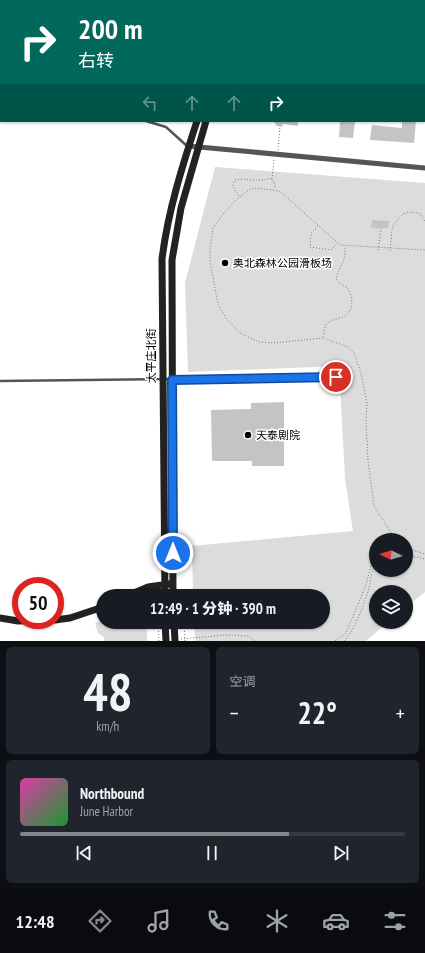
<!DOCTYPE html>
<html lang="zh">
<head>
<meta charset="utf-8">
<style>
	:root { --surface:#171b24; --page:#20242c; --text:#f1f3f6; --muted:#9ea1a6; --line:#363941; --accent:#858687 }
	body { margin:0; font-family:"PT Sans Narrow","Noto Sans SC",sans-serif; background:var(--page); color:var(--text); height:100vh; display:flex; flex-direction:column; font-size:15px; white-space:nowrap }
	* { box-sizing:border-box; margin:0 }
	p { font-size:13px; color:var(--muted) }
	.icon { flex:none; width:22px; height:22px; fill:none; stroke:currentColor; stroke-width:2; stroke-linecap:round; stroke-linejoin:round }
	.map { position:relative; height:641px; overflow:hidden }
	.side { display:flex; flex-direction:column; gap:6px; padding:6px; background:#0d0f14; flex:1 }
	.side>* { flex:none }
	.banner { position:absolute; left:0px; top:0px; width:425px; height:122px; box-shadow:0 1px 3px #0004; background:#00695c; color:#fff; overflow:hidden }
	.needle { width:26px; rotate:275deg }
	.controls { position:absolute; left:369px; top:533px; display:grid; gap:8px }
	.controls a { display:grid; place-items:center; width:44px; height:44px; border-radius:50%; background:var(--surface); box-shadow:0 1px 3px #0004; font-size:20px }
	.speed { position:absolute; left:12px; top:577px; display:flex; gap:8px; font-size:20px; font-weight:700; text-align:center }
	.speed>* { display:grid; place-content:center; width:52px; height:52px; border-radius:50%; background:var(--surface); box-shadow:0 1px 3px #0004; line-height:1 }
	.speed .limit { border:6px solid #d22; background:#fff; color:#111 }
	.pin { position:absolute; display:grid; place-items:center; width:34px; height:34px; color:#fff; margin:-17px; border:2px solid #fff; border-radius:50%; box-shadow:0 1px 4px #0007 }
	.me { position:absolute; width:44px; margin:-22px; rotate:0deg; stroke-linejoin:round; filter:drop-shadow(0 0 3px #0008) }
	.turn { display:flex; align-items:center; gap:14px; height:84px; padding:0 12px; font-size:18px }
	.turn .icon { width:52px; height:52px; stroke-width:2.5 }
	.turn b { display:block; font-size:28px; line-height:34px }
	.lanes { display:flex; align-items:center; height:38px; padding:0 12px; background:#0003; justify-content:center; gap:20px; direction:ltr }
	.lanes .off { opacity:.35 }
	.big { font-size:30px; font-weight:800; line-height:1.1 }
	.side .tile { flex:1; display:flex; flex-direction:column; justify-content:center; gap:6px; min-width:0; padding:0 14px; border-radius:6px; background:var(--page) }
	.side .dial { align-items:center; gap:0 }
	.dial b { font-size:52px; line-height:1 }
	.song { display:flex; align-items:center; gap:12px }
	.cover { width:48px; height:48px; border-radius:6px; background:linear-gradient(135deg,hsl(320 70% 55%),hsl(130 70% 35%)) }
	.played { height:4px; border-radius:2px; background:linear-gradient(90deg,var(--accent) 70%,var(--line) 70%) }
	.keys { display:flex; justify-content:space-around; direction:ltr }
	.heat { display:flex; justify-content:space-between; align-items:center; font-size:22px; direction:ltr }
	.side .tiles { flex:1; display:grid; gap:6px; grid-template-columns:1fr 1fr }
	.tile:last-child { grid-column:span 2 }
	.trip { position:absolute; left:96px; top:589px; width:234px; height:40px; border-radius:20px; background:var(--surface); box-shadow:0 1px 3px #0004; font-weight:800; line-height:40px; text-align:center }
	.dock { display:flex; height:64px; justify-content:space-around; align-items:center; background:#090b0e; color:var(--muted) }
	.dock .icon { width:28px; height:28px }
	.dock .selected { color:var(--accent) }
	.dock b { font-size:18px; color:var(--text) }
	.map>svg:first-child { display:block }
	.green { fill:#dcdcdc; fill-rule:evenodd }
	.building { fill:#c4c4c4 }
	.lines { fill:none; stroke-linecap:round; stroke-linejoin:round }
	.path { stroke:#777; stroke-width:1; stroke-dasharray:1 2; stroke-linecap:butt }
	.lane { stroke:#555; stroke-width:2.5 }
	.street { stroke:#555; stroke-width:5 }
	.secondary { stroke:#222; stroke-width:7 }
	.route-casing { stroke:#114b97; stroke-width:10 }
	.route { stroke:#1a73e8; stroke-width:7 }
	.poi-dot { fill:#000; stroke:#fff; stroke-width:1.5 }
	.labels { text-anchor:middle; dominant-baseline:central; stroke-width:3; stroke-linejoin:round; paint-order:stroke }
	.poi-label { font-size:11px; fill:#000; stroke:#fff; text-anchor:start }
	.street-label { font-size:11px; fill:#000; stroke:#fff }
</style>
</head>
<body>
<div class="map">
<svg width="425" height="641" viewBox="0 0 425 641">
	<rect width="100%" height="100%" fill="#fff"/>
	<path class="green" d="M 215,167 L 425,183 L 425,592 L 406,607 L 406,592 L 376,592 L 376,622 L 388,622 L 366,641 L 195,641 L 194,622 L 323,622 L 323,596 L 193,596 L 192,546 L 353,531 L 345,478 L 339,366 L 188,372 L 185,283 ZM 376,540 L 406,540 L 406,570 L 376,570 Z
		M 103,619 L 103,622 L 147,622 L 147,641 L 104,641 L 104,637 L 98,633 L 95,623 Z"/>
	<path class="building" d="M 273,121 L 298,121 L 298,126 L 283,124 L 282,127 L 277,126 Z
		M 340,121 L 355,121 L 353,138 L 339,137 Z
		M 402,121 L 416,121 L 414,143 L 370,140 L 372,125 L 402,128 Z
		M 372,220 L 389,221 L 388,228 L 383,228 L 383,229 L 371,228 Z
		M 284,402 L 284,466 L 252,466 L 252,461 L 212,461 L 211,410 L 251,409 L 251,403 Z"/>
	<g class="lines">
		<path class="path" d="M 278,150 L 280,126
			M 272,179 L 274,160
			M 239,196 L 233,187 L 234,181 C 241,177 250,181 258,180 C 262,180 266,179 272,179 L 275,185 L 275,189
			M 318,226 L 311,233 L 310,247 L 331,250 L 337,243
			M 378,250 L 381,229
			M 390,251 L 392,230 L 394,224 L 403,214 L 408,212 L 419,213 L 425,221
			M 323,337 C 324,334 324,328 326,325 C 331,318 340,320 346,315 C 355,308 352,295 347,287 C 330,281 338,274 343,262 C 345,257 345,252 345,246
			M 396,540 L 374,506 L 368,460 L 366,419 L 367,404 L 361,373 L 354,353 L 348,347 L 323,338 L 273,343 L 259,342 L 240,333 L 226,318 L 218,304 L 210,261 L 210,249 L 213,228 L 223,214 L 237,199 L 249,190 L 254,188 L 262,189 L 275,190 L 282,193 L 340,245 L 425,250
			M 406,548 L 425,554
			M 406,553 L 412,556 L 425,559
			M 179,590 L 183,596
			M 157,592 L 157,596
			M 158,622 L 159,641
			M 184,622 L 185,641
			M 181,639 L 225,635 L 248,636 L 255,641
			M 335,641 L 346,633 L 366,585 L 371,565 L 376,557
			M 344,641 C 353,634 366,600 369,588 C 371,580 371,570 376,564"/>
		<path class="lane" d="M 0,76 L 1,76
			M 146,121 L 166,127 L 187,146
			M 0,381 L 336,377"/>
		<path class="street" d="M 188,146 L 425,168"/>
		<path class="secondary" d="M 232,1 L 233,0
			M 241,1 L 241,0
			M 127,596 L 148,587 L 169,584
			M 165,596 L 162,259 C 168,211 182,167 197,121
			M 173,596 L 172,260 L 181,208 L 206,121
			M 0,618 L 18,621 L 51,620
			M 55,620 L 70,618 L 103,607
			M 165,622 L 166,641
			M 174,622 L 175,641"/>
	</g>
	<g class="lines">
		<defs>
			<path id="route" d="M 173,553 L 172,380 L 336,377"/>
		</defs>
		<use href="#route" class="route-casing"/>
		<use href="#route" class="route"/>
	</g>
	<g class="poi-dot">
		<circle cx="225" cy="263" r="4"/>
		<circle cx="248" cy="435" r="4"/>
	</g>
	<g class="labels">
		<g class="poi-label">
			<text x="233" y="263">奥北森林公园滑板场</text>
			<text x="256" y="435">天泰剧院</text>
		</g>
		<g class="street-label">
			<text transform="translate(151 356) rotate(-90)">太平庄北街</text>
		</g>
	</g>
</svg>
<div class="controls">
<a><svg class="needle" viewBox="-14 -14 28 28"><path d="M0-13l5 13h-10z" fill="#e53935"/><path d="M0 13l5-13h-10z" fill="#9ea1a6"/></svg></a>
<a><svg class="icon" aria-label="layers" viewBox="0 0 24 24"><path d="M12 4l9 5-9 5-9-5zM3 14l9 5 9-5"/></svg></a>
</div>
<div class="speed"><div class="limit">50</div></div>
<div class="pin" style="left:336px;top:377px;background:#d93025"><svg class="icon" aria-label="arrive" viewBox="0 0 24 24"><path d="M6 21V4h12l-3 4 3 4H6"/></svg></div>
<svg class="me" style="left:173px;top:553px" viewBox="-20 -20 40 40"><circle r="17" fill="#1a73e8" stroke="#fff" stroke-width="3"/><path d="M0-11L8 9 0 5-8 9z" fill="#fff"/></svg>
<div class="trip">12:49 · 1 分钟 · 390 m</div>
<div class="banner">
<div class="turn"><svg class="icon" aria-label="right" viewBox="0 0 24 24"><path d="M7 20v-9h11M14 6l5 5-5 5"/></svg><div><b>200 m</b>右转</div></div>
<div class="lanes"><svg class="icon off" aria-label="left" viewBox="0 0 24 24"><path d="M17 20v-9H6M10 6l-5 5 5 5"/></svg><svg class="icon off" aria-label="ahead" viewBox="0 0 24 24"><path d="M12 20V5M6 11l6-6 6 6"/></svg><svg class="icon off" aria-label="ahead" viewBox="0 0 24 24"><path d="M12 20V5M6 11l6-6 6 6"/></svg><svg class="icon" aria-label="right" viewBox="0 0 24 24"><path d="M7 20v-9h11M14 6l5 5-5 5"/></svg></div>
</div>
</div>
<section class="side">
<div class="tiles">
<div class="tile dial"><b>48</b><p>km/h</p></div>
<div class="tile"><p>空调</p>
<div class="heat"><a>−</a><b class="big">22°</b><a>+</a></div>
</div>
<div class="tile">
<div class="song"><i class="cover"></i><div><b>Northbound</b><p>June Harbor</p></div></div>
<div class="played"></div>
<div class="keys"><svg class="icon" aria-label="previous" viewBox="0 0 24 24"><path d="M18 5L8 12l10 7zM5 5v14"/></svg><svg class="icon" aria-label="pause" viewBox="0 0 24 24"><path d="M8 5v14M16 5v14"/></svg><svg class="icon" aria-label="next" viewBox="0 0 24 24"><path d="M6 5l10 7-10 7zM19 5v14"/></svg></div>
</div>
</div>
</section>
<nav class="dock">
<b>12:48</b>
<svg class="icon selected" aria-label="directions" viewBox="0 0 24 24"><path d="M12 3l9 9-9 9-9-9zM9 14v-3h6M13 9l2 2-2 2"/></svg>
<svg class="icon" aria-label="music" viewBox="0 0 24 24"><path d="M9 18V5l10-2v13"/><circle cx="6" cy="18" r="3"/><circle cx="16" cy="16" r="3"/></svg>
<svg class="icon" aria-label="phone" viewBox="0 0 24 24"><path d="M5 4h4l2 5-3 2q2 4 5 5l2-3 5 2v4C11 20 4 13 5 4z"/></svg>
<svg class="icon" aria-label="climate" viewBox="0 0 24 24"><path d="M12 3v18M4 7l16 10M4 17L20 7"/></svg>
<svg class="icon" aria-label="car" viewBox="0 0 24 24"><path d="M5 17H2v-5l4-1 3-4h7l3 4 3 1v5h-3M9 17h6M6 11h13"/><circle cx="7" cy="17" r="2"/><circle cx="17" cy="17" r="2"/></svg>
<svg class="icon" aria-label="filters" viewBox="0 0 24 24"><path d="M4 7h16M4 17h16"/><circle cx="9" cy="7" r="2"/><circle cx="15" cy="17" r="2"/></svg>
</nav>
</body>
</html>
